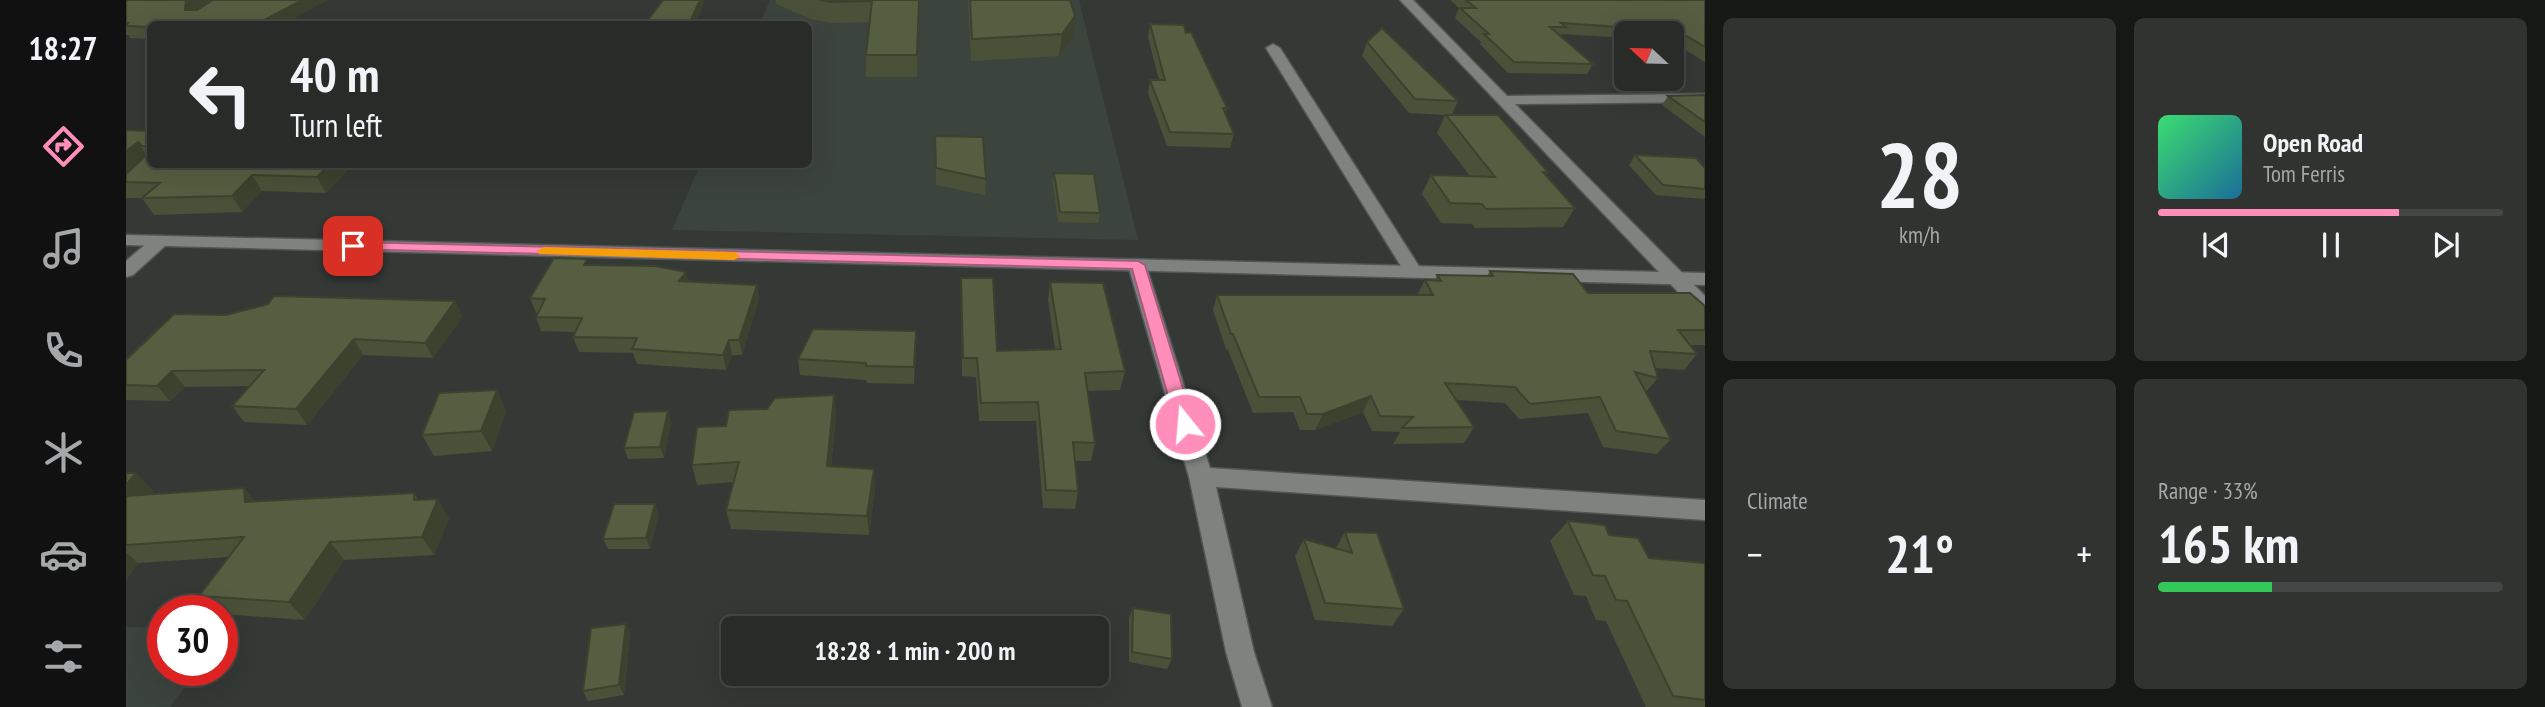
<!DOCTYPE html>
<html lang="en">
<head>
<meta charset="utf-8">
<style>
	:root { --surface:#282b28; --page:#303330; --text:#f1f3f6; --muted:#a5a7a8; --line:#444745; --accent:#ff8ebb }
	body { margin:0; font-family:"PT Sans Narrow",sans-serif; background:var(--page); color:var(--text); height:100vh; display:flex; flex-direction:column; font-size:26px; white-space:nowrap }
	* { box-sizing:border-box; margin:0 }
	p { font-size:23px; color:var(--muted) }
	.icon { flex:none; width:38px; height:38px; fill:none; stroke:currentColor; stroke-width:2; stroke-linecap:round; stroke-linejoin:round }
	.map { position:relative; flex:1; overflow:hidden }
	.drawer { display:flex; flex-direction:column; gap:18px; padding:18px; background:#161816; width:840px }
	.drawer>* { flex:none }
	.banner { position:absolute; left:21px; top:21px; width:665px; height:147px; border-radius:10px; box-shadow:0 7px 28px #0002,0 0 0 2px var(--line); background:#282b28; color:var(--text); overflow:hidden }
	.needle { width:46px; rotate:292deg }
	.fabs { position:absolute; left:1488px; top:21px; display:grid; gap:14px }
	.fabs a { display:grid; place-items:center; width:70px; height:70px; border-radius:10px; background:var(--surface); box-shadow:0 7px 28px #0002,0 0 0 2px var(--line); font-size:35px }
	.speed { position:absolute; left:21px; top:595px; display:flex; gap:14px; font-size:35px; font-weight:700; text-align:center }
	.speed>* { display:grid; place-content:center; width:91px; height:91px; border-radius:50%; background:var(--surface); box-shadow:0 7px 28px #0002,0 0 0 2px var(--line); line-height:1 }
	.speed .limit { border:10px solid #d22; background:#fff; color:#111 }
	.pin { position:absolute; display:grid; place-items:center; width:60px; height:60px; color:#fff; margin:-30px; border-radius:14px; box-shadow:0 4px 10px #0006 }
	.me { position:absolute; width:77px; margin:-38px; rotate:343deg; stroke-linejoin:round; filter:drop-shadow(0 0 5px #0008) }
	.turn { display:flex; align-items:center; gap:24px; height:147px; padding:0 28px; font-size:32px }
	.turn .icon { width:91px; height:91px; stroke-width:2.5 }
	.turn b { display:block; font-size:49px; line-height:60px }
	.big { font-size:52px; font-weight:700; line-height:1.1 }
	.drawer .widget { flex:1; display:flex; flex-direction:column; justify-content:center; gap:10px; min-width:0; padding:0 24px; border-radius:10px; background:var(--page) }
	.drawer .dial { align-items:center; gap:0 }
	.dial b { font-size:91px; line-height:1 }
	.song { display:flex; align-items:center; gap:21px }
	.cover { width:84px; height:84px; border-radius:10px; background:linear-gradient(135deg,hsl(140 70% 55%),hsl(200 70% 35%)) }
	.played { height:7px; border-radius:4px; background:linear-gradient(90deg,var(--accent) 70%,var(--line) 70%) }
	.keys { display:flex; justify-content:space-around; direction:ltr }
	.heat { display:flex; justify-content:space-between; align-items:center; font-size:38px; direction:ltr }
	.charge { height:10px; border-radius:5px; background:linear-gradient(90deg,#34c759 33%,var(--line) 0) }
	.drawer .tiles { flex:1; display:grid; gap:18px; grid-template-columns:repeat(2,1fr) }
	.trip { position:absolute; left:595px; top:616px; width:388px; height:70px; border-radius:10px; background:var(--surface); box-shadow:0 7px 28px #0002,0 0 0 2px var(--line); font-weight:700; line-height:70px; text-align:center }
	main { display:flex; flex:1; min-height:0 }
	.tabs { display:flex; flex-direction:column; width:126px; justify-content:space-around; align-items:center; background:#101110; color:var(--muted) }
	.tabs .icon { width:49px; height:49px }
	.tabs .on { color:var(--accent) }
	.tabs b { font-size:32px; color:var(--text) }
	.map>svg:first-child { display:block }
	.built { fill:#3c443e }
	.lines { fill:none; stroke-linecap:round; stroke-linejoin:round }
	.street-casing { stroke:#525553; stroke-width:3 }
	.secondary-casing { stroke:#525553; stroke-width:3 }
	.street { fill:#7f8380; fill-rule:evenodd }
	.secondary { fill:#7f8380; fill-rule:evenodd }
	.wall { fill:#4a5138 }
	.shaded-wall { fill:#3c422e }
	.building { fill:#565e41; stroke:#3c422e; stroke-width:2 }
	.route { fill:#ff8ebb; stroke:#a65c7a; stroke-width:2 }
	.slow { fill:#f59e0b }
</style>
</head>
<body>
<main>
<nav class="tabs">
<b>18:27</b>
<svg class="icon on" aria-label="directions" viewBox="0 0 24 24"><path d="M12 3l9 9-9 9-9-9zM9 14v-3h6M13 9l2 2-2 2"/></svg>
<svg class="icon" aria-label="music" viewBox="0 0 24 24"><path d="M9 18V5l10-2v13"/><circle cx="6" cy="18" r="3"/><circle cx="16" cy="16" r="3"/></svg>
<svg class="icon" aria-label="phone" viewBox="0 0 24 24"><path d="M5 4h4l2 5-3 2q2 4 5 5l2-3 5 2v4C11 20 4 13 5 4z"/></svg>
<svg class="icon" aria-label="climate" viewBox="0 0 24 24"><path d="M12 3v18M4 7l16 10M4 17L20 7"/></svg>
<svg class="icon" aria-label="car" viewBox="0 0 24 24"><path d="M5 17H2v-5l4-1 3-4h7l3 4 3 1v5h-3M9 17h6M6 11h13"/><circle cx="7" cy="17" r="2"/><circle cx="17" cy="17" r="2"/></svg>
<svg class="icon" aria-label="filters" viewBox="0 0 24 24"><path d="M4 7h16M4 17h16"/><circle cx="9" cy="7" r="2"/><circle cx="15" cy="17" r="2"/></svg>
</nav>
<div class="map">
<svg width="1579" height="707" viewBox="0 0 1579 707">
	<rect width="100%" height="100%" fill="#353936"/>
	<path class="built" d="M 644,0 L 953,0 L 1012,240 L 546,230 L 574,165 L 682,164 L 682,24 L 634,24 Z
		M 0,627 L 37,627 L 37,670 L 71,670 L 44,707 L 0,707 Z"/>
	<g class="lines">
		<defs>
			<path id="street" d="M 1274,0 L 1287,0 L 1381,96 L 1579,94 L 1579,102 L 1389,104 L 1579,296 L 1579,314 L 1572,313 Z
				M 1147,44 L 1154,48 L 1296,271 L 1294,275 L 1280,275 L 1278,271 L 1140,48 Z
				M 34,236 L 40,237 L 43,241 L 40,245 L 7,275 L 0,277 L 0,261 L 28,237 Z
				M 1011,259 L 1020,265 L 1084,468 L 1579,500 L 1579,520 L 1090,487 L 1128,652 L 1146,707 L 1116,707 L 1100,652 L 1063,477 L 1002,265 Z"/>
			<path id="secondary" d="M 0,235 L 1579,273 L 1579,285 L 0,245 Z"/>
		</defs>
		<use href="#street" class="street-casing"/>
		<use href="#secondary" class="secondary-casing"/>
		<use href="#street" class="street"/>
		<use href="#secondary" class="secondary"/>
	</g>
	<path class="wall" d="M 0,0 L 87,0 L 69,10 L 202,0 L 24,24 L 24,39 L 4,38 L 3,35 L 0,35 Z
		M 650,0 L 793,0 L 791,77 L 740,77 L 740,55 L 744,22 L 706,23 L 684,19 L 650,4 Z
		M 842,0 L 944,0 L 949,16 L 947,37 L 933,56 L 845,61 Z
		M 1324,0 L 1579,0 L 1579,62 L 1545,41 L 1545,33 L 1500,33 L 1500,38 L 1436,34 L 1435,37 L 1467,64 L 1461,74 L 1382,73 L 1354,44 L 1355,42 L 1329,18 L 1333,8 Z
		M 1024,24 L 1060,33 L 1101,108 L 1099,114 L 1108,134 L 1104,148 L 1041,146 L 1022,93 L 1024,80 L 1033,80 L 1022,37 Z
		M 1241,42 L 1332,101 L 1326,115 L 1422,172 L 1420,175 L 1449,208 L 1437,227 L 1349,228 L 1346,224 L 1315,223 L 1296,194 L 1305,175 L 1344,176 L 1311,133 L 1319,115 L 1283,113 L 1236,56 Z
		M 1579,95 L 1579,137 L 1536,105 L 1542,96 Z
		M 0,130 L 24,131 L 24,164 L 227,164 L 200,193 L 136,191 L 116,212 L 28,215 L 16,198 L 0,198 Z
		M 809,136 L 860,179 L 859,195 L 810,185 Z
		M 1509,155 L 1579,168 L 1579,199 L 1530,195 L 1503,165 Z
		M 424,164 L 513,164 L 510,169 L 425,169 Z
		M 928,173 L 974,213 L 972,223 L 932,222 L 927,183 Z
		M 463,265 L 560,272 L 562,282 L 631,285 L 633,299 L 616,355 L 606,355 L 600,370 L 511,364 L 507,353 L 453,352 L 447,337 L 449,332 L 415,331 L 410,317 L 411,313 L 410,313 L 404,298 Z
		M 1364,271 L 1462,293 L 1579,306 L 1579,345 L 1564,345 L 1571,354 L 1558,370 L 1529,368 L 1532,378 L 1520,392 L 1545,439 L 1531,454 L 1477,447 L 1462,413 L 1393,419 L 1379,403 L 1330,400 L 1348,427 L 1338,443 L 1267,444 L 1274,432 L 1246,431 L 1237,412 L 1189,430 L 1174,430 L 1167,412 L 1127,413 L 1102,350 L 1100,349 L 1087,310 L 1091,295 L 1291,295 L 1299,280 L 1309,280 L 1311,275 L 1361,276 Z
		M 835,278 L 871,351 L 929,349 L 922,300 L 924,282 L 999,371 L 994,390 L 961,391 L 969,443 L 965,461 L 949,461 L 952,491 L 949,509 L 917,508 L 910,421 L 853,421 L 850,377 L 836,376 L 835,296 Z
		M 329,301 L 336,317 L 307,358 L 237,355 L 181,425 L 118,422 L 106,406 L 124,386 L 59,387 L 44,401 L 0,400 L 0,360 L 100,315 Z
		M 790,348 L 788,384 L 741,383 L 740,380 L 674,375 L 672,359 Z
		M 371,390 L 380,411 L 366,451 L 308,456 L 296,435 Z
		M 708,395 L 710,415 L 705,467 L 749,488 L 743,535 L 605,529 L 600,510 L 608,482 L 571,485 L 566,465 L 600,426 L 641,409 Z
		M 545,422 L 538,458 L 502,459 L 498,448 Z
		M 0,473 L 10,473 L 27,491 L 25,494 L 130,502 L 288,493 L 292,500 L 323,518 L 308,555 L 218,560 L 179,620 L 96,614 L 96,611 L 89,611 L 73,596 L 103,557 L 12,563 L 1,579 L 0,579 Z
		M 533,514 L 524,549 L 482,549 L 477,539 Z
		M 1442,521 L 1483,535 L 1523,558 L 1579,563 L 1579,707 L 1520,707 L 1480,621 L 1470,620 L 1460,596 L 1448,595 L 1424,541 Z
		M 1219,532 L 1278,609 L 1266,626 L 1189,620 L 1169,556 L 1178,539 L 1210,548 Z
		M 1007,608 L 1046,659 L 1041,669 L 1003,662 L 1003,618 Z
		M 500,624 L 504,634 L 498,695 L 462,701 L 457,691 Z
		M 919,674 L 962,674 L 959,684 L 920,685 Z"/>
	<path class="shaded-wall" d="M 60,0 L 87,0 L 67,12 L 59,10 Z
		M 176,0 L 202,0 L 158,24 L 131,24 Z
		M 574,0 L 577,0 L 578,4 L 569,24 L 563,24 Z
		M 949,16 L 947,37 L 933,56 L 936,34 Z
		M 12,142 L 22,158 L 0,176 L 0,151 Z
		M 204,164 L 227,164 L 200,193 L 191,177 Z
		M 126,175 L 136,191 L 116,212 L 106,196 Z
		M 560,272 L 563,287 L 553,281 Z
		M 631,285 L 633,299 L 616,355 L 613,340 Z
		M 329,301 L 336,317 L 307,358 L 299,343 Z
		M 790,331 L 790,348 L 788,384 L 788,367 Z
		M 228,339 L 237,355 L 181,425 L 170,409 Z
		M 603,340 L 606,355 L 600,370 L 597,355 Z
		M 46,371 L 59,387 L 44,401 L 31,386 Z
		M 371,390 L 380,411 L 366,451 L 355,431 Z
		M 708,395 L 710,415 L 703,486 L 701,466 Z
		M 1245,396 L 1237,412 L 1189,430 L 1197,414 Z
		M 542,411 L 545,422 L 538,458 L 534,447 Z
		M 748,469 L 749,488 L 743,535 L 741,516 Z
		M 10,473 L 27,491 L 10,514 L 0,504 L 0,485 Z
		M 118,488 L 134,507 L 119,502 Z
		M 312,499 L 323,518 L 308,555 L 296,537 Z
		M 529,504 L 533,514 L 524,549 L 520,538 Z
		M 204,542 L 218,560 L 179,620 L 163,602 Z
		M 0,552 L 12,563 L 1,579 L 0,578 Z
		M 500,624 L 504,634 L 498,695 L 493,685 Z"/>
	<path class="building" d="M 0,0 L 60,0 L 59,10 L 71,10 L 87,0 L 176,0 L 131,24 L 24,24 L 24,27 L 0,26 L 0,25 L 2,23 L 0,23 Z
		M 537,0 L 574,0 L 563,24 L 519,24 Z
		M 694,0 L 793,0 L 791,55 L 740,55 L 746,1 L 705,2 Z
		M 844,0 L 944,0 L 949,16 L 936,34 L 846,39 Z
		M 1340,0 L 1579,0 L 1579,47 L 1552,31 L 1435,23 L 1440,27 L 1424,27 L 1467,64 L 1388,62 L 1358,34 L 1363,34 L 1334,8 L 1350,8 Z
		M 1024,24 L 1058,25 L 1060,33 L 1065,32 L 1101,108 L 1097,108 L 1108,134 L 1044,132 L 1024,80 L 1039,80 Z
		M 1256,28 L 1332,101 L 1289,99 L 1241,42 Z
		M 1579,95 L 1579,122 L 1542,96 Z
		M 1320,115 L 1372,115 L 1422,172 L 1417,172 L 1449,208 L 1360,209 L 1356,204 L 1324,203 L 1305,175 L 1369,177 Z
		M 0,130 L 24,131 L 24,146 L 16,146 L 12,142 L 0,151 Z
		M 809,136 L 857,137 L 860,179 L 810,168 Z
		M 24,152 L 24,164 L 204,164 L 191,177 L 126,175 L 106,196 L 16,198 L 34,183 L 0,182 L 0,174 Z
		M 1509,155 L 1570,158 L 1579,168 L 1579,189 L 1537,185 Z
		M 928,173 L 968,174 L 974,213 L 934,212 Z
		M 428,258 L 461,259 L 458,265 L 529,266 L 560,272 L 553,281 L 631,285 L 613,340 L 603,340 L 597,355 L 506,349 L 511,338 L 447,337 L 456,318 L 410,317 L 419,299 L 404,298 Z
		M 1364,271 L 1447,274 L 1462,293 L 1564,293 L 1579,306 L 1579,330 L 1552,330 L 1571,354 L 1524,351 L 1532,378 L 1509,372 L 1545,439 L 1490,431 L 1474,397 L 1404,404 L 1389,387 L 1319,383 L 1348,427 L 1276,428 L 1287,417 L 1254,416 L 1245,396 L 1197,414 L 1181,414 L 1174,397 L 1133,397 L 1107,334 L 1105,334 L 1091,295 L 1307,295 L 1299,280 L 1315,281 L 1311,275 L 1367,276 Z
		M 835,278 L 867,278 L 871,351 L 935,349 L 924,282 L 977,283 L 999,371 L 959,373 L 969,443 L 947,442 L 952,491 L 920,490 L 912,402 L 855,403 L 851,358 L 837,358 Z
		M 148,296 L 329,301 L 299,343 L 228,339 L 170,409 L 106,406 L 138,370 L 46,371 L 31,386 L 0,385 L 0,360 L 48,314 L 100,315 L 142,304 Z
		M 687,329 L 790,331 L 788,367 L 740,366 L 740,363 L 672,359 Z
		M 371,390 L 355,431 L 296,435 L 313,393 Z
		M 708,395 L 701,466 L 748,469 L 741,516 L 600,510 L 613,462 L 566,465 L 571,427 L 600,426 L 603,410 L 641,409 L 649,398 Z
		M 542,411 L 534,447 L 498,448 L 508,412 Z
		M 0,473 L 10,473 L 0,485 Z
		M 118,488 L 119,502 L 288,493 L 288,500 L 312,499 L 296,537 L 204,542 L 163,602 L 73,596 L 118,537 L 0,545 L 0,496 Z
		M 488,504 L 529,504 L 520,538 L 477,539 Z
		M 1442,521 L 1479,525 L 1483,535 L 1512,538 L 1523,558 L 1579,563 L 1579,700 L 1547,696 L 1501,601 L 1490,600 L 1479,576 L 1467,575 Z
		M 1219,532 L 1251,533 L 1278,609 L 1199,603 L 1178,539 L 1226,553 Z
		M 1007,608 L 1045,614 L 1046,659 L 1006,652 Z
		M 954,622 L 955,628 L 916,628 L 916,623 Z
		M 500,624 L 493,685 L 457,691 L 465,628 Z"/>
	<path class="route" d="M 227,242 L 1012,261 L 1019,265 L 1068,424 L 1065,429 L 1053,429 L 1050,424 L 1006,269 L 222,249 L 222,243 Z"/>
	<path class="slow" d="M 418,247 L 608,252 L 615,256 L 608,260 L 413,254 L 411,251 Z"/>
</svg>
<div class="fabs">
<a><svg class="needle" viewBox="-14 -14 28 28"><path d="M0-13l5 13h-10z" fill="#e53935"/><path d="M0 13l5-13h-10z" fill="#a5a7a8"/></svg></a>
</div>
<div class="speed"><div class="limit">30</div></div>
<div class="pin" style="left:227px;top:246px;background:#d93025"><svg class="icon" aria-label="arrive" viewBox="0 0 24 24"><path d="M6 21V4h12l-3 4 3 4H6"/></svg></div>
<svg class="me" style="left:1059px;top:424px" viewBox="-20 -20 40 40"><circle r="17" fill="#ff8ebb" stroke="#fff" stroke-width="3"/><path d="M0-11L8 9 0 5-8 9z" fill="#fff"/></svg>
<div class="trip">18:28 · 1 min · 200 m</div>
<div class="banner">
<div class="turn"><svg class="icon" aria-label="left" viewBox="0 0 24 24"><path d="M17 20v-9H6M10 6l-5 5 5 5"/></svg><div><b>40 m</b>Turn left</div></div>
</div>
</div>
<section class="drawer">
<div class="tiles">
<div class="widget dial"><b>28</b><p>km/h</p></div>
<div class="widget">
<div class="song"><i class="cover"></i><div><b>Open Road</b><p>Tom Ferris</p></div></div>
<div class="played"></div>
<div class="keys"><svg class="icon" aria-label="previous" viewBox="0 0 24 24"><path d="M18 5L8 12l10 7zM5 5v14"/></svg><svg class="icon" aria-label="pause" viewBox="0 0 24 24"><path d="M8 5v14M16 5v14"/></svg><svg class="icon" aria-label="next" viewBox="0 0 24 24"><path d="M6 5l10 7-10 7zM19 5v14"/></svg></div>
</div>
<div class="widget"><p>Climate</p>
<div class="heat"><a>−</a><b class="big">21°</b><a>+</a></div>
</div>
<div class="widget"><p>Range · 33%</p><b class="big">165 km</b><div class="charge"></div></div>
</div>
</section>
</main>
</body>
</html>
